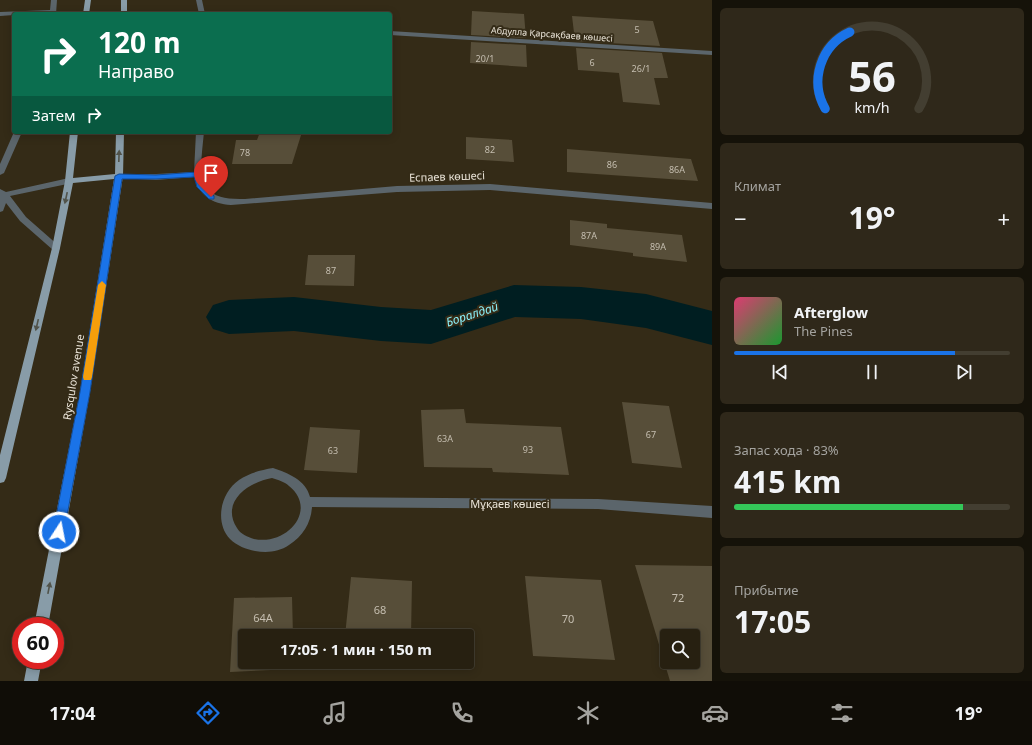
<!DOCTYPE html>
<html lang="ru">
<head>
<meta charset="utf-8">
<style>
	:root { --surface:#272011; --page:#2f281a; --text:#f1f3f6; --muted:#a4a39f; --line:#433e31; --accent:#1a73e8 }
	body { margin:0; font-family:"Noto Sans",sans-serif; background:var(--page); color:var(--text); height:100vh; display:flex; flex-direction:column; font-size:15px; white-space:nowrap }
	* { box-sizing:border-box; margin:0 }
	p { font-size:13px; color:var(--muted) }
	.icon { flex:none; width:22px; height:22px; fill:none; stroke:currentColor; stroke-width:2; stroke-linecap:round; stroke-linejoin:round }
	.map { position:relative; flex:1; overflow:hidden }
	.details { display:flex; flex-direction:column; gap:8px; padding:8px; background:#151209; width:320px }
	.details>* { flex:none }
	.top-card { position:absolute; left:12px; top:12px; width:380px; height:122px; border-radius:4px; box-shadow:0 2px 10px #0003,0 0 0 1px var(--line); background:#0b6e4f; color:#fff; overflow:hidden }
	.tools { position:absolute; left:660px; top:629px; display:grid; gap:8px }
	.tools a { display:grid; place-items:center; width:40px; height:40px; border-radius:4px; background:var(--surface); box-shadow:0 2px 10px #0003,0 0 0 1px var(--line); font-size:20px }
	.speed { position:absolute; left:12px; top:617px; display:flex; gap:8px; font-size:20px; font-weight:700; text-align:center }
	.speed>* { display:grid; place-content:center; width:52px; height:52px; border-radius:50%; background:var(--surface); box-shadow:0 2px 10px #0003,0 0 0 1px var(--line); line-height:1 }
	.speed .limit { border:6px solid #d22; background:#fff; color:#111 }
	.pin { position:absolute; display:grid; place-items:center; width:34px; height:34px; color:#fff; margin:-41px -17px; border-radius:50% 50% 50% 0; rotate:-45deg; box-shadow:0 0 4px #0007 }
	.pin .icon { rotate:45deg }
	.me { position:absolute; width:44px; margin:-22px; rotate:11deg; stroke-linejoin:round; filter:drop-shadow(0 0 3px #0008) }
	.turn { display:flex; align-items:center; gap:14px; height:84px; padding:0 20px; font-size:18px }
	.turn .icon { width:52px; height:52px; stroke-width:2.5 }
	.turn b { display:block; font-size:28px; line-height:34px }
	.then { display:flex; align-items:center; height:38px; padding:0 20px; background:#0003; gap:8px; font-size:15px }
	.big { font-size:30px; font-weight:700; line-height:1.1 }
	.details .widget { flex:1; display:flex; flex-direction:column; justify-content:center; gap:6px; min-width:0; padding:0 14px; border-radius:6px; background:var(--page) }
	.details .dial { align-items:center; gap:0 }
	.dial svg { height:104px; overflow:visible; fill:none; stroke:var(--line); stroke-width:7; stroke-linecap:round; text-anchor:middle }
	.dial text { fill:var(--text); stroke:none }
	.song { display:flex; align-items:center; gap:12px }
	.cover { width:48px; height:48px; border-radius:6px; background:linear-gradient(135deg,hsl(340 70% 55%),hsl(130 70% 35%)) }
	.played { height:4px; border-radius:2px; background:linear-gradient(90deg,var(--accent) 80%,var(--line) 80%) }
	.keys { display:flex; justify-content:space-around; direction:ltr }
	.heat { display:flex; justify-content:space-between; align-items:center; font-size:22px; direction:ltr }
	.charge { height:6px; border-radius:3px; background:linear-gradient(90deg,#34c759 83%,var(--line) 0) }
	.trip { position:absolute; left:238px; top:629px; width:236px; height:40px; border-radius:4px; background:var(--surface); box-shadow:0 2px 10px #0003,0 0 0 1px var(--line); font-weight:700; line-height:40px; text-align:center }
	.tabs { display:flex; height:64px; justify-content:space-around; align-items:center; background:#100d07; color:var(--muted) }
	.tabs .icon { width:28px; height:28px }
	.tabs .on { color:var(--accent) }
	.tabs b { font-size:18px; color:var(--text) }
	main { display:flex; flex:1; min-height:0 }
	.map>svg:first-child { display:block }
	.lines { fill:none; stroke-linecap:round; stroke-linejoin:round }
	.river { fill:#001e21; fill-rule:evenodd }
	.building { fill:#574e39; fill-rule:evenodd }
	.minor { fill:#5b656b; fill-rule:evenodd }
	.major { fill:#889ca8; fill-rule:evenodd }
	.oneway { fill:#51534a }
	.route { fill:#1a73e8; stroke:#114b97 }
	.slow { fill:#f59e0b }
	.labels { text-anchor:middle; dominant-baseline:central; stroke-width:4; stroke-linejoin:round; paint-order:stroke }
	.number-label { font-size:9px; fill:#c5beb0 }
	.far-street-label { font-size:9px; fill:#eae4d8; stroke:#342b17 }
	.street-label { font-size:11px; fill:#eae4d8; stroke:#342b17 }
	.near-number-label { font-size:11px; fill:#c5beb0 }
	.water-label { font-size:12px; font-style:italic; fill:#8aeff8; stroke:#342b17 }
</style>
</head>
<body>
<main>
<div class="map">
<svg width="712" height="681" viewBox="0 0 712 681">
	<rect width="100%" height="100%" fill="#342b17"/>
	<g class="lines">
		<path class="river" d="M 514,285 L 581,287 L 646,294 L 712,311 L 712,345 L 646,328 L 581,319 L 515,317 L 431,344 L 381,341 L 294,331 L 229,334 L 213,329 L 206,317 L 213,305 L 229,300 L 294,297 L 381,307 L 431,310 Z"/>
	</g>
	<path class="building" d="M 472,11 L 524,14 L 526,38 L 471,35 Z
		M 572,16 L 653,21 L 660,46 L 575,41 Z
		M 471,42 L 526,45 L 527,67 L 470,63 Z
		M 576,48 L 662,53 L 668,78 L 654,78 L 660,105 L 623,102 L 619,73 L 578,70 Z
		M 260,132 L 302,132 L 292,164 L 232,164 L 236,140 L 257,140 Z
		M 466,137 L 512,140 L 514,162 L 466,159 Z
		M 567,149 L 691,159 L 698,181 L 567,172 Z
		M 570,220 L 607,224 L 607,228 L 682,235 L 687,262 L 633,256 L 633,253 L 570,245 Z
		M 308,255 L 355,255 L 354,286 L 305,285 Z
		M 622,402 L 669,406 L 682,468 L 632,463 Z
		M 464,409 L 466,423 L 561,427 L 569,475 L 493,472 L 492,468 L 424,467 L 421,410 Z
		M 310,427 L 360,430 L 357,473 L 304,470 Z
		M 635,565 L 712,566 L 712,681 L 670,681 ZM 667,636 L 693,636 L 693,662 L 667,662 Z
		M 525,576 L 601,580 L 615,660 L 533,656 Z
		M 351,577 L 412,581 L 411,636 L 345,636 Z
		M 292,597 L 293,636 L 245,636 L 245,662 L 293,662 L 293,669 L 230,672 L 234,598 Z"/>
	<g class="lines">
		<path class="minor" d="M 51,0 L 57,0 L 56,14 L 14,14 L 14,15 L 0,16 L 0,12 L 50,10 Z
			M 196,0 L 202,0 L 205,14 L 199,14 Z
			M 390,31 L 712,51 L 712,55 L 390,35 Z
			M 14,132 L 22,132 L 4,173 L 0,175 L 0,164 Z
			M 196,132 L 204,132 C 200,173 193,201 245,199 L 397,186 L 490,184 L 712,203 L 712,209 L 490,190 L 397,192 L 231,205 C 212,204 199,195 194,177 L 156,180 L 119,178 L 115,176 L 119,174 L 156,174 L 194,172 Z
			M 69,178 L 72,179 L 72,183 L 10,196 L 26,217 L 59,246 L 60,248 L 59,250 L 53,250 L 20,221 L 6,203 L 3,211 L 0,212 L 0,189 L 6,192 Z
			M 273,468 C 288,473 306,480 310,497 L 598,499 L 712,506 L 712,518 L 598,509 L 312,507 C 311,523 303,536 289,545 C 279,552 267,553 255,551 C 246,549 237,546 230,539 C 214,522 221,492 239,480 C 249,473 261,470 273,468 ZM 272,478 C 278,480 285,482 289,486 C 318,509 288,546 254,539 C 248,537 240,534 237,528 C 220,501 249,482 272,478 Z"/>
		<path class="major" d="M 85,0 L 91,0 L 89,14 L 83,14 Z
			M 121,0 L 127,0 L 127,14 L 121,14 Z
			M 70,132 L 78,132 L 73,178 L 115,174 L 116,132 L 124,132 L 123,176 L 90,392 L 48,626 L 34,626 L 80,392 L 114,179 L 73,183 L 60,248 L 6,478 L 4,482 L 0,483 L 0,455 L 52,248 L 65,181 Z
			M 28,660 L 42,660 L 38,681 L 24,681 Z"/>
	</g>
	<defs><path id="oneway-solid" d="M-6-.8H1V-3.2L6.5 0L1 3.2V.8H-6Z"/></defs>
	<g class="oneway">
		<use href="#oneway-solid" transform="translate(119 156) rotate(-88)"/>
		<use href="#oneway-solid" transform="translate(66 198) rotate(102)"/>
		<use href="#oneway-solid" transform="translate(37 325) rotate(103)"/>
		<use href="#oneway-solid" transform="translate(49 588) rotate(-79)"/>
	</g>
	<path class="route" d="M 197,172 L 201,174 L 204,186 L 214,196 L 214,199 L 209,199 L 197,187 L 194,177 L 156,179 L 122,179 L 90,392 L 64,532 L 63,536 L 59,538 L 55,536 L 53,532 L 80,392 L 115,176 L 119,174 L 156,175 Z"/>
	<path class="slow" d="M 102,281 L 106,285 L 92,377 L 91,380 L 84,380 L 83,377 L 98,285 Z"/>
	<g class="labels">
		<g class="number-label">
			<text x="637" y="29">5</text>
			<text x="485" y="58">20/1</text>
			<text x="592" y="62">6</text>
			<text x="641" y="68">26/1</text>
			<text x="490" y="149">82</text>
			<text x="245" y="152">78</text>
			<text x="612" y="164">86</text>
			<text x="677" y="169">86А</text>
			<text x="589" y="235">87А</text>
			<text x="658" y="246">89А</text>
			<text x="331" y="270">87</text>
			<text x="651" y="434">67</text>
			<text x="445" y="438">63А</text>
			<text x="528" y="449">93</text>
			<text x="333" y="450">63</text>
		</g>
		<g class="far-street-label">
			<text transform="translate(552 34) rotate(4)">Абдулла Қарсақбаев көшесі</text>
		</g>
		<g class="street-label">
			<text transform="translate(447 176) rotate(-2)">Еспаев көшесі</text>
			<text transform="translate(73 377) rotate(-81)">Rysqulov avenue</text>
			<text x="510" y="503">Мұқаев көшесі</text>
		</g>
		<g class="near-number-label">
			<text x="678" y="597">72</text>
			<text x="380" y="609">68</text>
			<text x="263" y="617">64А</text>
			<text x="568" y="618">70</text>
		</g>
		<g class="water-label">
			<text transform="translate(472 314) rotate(-18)">Боралдай</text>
		</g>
	</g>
</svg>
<div class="tools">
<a><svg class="icon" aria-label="search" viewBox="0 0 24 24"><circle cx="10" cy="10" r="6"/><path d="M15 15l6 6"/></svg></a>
</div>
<div class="speed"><div class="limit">60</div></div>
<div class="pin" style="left:211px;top:197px;background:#d93025"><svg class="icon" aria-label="arrive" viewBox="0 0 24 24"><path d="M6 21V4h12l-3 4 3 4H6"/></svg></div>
<svg class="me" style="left:59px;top:532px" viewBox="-20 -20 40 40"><circle r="17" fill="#1a73e8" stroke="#fff" stroke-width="3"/><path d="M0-11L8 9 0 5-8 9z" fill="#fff"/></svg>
<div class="trip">17:05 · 1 мин · 150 m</div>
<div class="top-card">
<div class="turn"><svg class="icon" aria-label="right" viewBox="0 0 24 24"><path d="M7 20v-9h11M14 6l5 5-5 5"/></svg><div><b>120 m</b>Направо</div></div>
<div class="then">Затем<svg class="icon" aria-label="right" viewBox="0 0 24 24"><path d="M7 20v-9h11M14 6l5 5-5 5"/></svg></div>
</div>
</div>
<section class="details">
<div class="widget dial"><svg viewBox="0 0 100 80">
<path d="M14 69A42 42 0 1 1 86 69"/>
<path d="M14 69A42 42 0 0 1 33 10" stroke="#1a73e8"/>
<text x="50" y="56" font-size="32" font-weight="700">56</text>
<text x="50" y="72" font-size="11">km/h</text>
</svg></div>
<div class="widget"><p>Климат</p>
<div class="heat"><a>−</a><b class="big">19°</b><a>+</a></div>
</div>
<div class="widget">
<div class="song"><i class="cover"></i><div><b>Afterglow</b><p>The Pines</p></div></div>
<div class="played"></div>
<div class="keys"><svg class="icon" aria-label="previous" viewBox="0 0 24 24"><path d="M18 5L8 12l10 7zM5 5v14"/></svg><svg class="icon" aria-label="pause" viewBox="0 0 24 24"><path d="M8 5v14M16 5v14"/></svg><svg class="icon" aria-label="next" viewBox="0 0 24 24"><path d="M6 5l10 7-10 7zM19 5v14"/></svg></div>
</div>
<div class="widget"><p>Запас хода · 83%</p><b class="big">415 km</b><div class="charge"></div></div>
<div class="widget"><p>Прибытие</p><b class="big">17:05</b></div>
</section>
</main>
<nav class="tabs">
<b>17:04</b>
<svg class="icon on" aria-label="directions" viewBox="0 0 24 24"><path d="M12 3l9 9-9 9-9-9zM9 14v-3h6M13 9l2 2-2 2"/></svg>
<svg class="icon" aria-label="music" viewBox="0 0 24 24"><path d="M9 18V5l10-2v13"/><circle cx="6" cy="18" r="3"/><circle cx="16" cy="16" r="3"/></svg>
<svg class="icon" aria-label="phone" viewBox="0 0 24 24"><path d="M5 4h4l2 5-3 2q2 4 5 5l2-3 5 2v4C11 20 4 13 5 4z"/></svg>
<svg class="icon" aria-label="climate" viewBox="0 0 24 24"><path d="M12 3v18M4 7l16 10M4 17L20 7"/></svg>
<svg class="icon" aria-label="car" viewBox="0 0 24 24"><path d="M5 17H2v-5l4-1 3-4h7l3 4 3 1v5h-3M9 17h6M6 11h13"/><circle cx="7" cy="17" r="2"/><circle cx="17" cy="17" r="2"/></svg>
<svg class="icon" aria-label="filters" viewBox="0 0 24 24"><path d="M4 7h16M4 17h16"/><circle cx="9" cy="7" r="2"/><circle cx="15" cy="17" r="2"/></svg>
<b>19°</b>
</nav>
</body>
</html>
